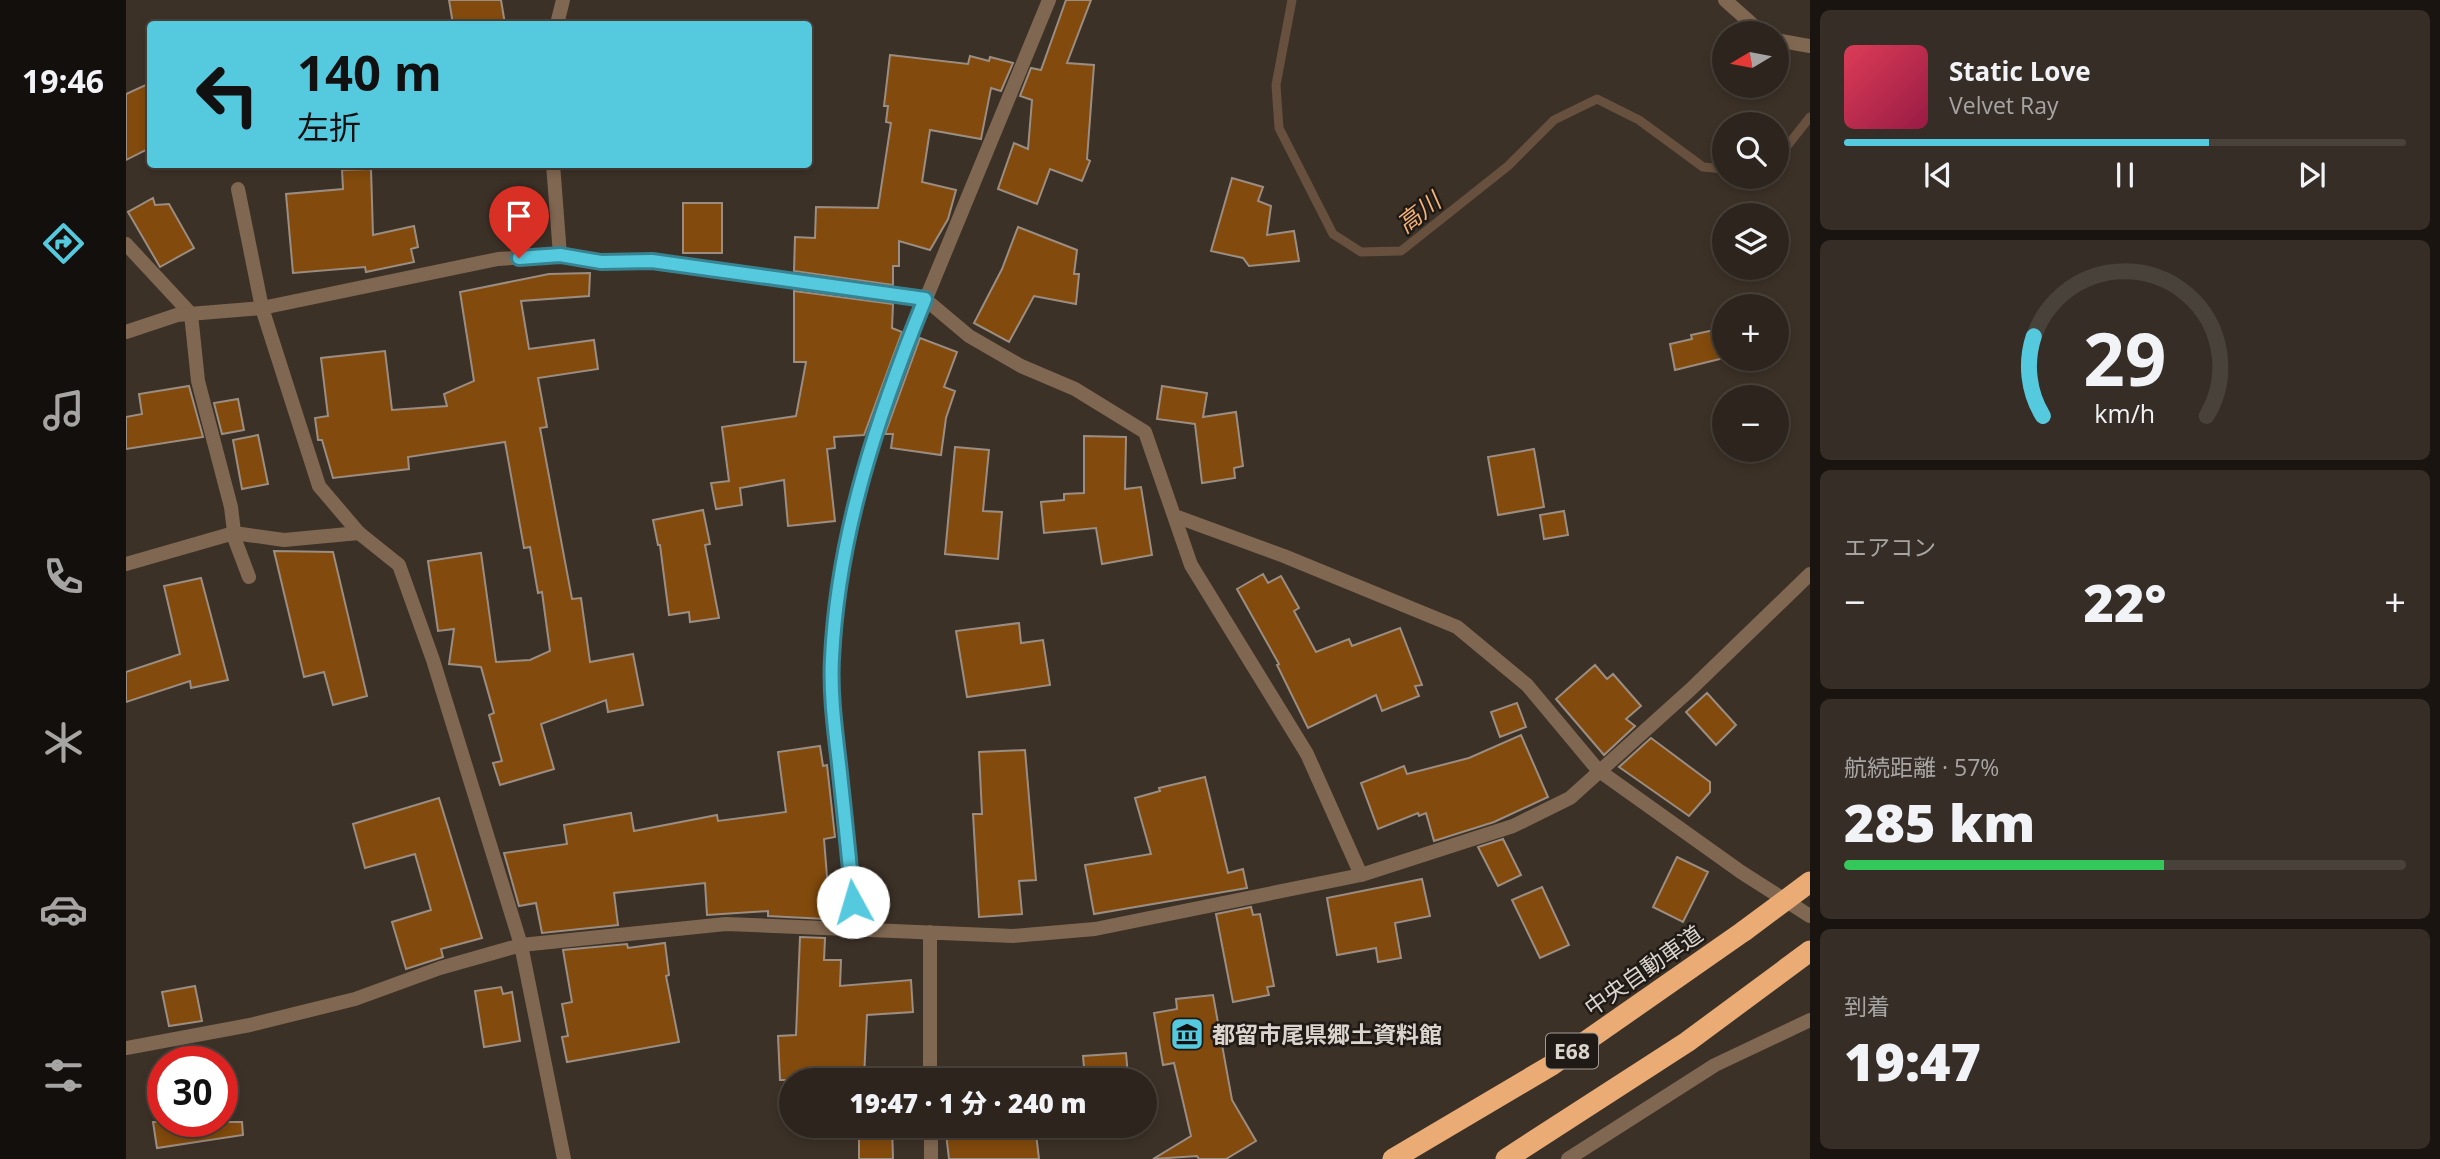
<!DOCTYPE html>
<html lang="ja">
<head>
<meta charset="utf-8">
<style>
	:root { --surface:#2d251d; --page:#352d26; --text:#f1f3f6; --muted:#a7a5a4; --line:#48423b; --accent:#55cadf }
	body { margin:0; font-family:"Open Sans","Noto Sans JP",sans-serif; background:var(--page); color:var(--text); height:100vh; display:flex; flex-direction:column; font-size:26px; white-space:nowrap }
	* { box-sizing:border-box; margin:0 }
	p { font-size:23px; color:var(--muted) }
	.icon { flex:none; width:38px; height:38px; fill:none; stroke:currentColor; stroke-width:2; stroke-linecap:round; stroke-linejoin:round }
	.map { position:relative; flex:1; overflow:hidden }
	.side { display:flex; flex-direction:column; gap:10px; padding:10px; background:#191410; width:630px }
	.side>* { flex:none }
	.guide { position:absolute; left:21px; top:21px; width:665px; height:147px; border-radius:7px; box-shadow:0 4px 10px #0003,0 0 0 2px var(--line); background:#55cadf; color:#111; overflow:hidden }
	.needle { width:46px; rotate:260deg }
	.tools { position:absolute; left:1586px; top:21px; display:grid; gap:14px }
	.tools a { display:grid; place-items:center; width:77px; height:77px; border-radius:50%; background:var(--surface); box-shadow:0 4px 10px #0003,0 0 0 2px var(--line); font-size:35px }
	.speed { position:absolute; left:21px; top:1046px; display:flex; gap:14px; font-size:35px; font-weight:700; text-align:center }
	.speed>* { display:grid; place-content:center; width:91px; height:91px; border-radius:50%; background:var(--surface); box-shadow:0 4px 10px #0003,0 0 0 2px var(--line); line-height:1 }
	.speed .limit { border:10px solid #d22; background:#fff; color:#111 }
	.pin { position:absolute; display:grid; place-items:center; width:60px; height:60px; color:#fff; margin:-72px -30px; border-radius:50% 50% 50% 0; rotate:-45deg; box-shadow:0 0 7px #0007 }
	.pin .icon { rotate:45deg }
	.me { position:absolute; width:77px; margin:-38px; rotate:354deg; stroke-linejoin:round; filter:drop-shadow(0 0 5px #0008) }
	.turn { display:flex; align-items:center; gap:24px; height:147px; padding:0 35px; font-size:32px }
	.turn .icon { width:91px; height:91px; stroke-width:2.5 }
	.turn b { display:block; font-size:49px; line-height:60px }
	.big { font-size:52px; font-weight:800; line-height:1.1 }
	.side .tile { flex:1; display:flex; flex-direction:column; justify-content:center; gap:10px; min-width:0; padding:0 24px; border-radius:10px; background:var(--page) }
	.side .dial { align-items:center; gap:0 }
	.dial svg { height:182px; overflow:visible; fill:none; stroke:var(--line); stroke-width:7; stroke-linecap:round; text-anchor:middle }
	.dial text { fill:var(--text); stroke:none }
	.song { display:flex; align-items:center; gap:21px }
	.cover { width:84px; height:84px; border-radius:10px; background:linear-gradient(135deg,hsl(350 70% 55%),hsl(340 70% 35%)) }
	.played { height:7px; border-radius:4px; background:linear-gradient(90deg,var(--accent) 65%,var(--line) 65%) }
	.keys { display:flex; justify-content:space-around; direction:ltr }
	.heat { display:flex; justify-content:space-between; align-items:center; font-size:38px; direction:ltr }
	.charge { height:10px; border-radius:5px; background:linear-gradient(90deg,#34c759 57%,var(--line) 0) }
	.trip { position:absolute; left:653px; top:1068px; width:378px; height:70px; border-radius:35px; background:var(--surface); box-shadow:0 4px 10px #0003,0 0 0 2px var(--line); font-weight:800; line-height:70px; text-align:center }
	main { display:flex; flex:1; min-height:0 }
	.tabs { display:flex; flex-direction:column; width:126px; justify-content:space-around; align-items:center; background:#120f0c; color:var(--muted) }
	.tabs .icon { width:49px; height:49px }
	.tabs .current { color:var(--accent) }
	.tabs b { font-size:32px; color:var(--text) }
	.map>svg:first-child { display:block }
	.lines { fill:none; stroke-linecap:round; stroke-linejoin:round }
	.stream { stroke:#67503e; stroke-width:9 }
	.building { fill:#824a0c; stroke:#9b8d81; stroke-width:2 }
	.lane { stroke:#806751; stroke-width:14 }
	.street { stroke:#806751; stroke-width:14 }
	.highway { stroke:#ebab75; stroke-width:21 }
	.highway-bridge { stroke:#ebab75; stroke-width:21 }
	.route-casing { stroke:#378391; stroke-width:18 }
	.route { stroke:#55cadf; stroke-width:12 }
	.labels { text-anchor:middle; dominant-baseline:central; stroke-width:5; stroke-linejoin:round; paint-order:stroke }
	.shield { fill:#1f1a15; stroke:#a39c96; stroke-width:2 }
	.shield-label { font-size:21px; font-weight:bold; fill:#dbd4ce }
	.street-label { font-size:23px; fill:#dbd4ce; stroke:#1f1a15 }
	.poi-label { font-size:23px; font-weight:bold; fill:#dbd4ce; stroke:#1f1a15; text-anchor:start }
	.water-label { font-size:24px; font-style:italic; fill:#f4b279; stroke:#1f1a15 }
</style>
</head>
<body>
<main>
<nav class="tabs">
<b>19:46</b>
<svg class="icon current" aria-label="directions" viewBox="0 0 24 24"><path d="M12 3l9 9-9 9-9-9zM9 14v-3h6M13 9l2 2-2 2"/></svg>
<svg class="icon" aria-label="music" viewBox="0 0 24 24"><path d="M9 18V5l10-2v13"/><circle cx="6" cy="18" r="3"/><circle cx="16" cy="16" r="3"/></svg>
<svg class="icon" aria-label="phone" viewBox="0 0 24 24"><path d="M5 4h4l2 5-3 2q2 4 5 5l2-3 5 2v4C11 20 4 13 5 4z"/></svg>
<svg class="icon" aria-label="climate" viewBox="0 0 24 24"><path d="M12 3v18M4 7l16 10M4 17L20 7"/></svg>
<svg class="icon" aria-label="car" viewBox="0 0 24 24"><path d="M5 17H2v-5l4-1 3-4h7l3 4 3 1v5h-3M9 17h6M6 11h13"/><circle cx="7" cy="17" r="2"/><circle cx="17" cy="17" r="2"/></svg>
<svg class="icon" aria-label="filters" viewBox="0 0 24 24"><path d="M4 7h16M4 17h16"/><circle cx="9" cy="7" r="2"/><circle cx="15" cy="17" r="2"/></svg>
</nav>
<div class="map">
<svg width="1684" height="1159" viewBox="0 0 1684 1159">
	<rect width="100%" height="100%" fill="#3c3127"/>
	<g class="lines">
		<path class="stream" d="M 1166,0 L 1150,85 L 1153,128 L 1207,234 L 1235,252 L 1275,251 L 1382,166 L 1428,120 L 1471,99 L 1513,120 L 1577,167 L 1598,169
			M 1650,153 L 1658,150 L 1684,117"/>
	</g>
	<path class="building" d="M 323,0 L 375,0 L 379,24 L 327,24 Z
		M 940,0 L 965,0 L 941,63 L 968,65 L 961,159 L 964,161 L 956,181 L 924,169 L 911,204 L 872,189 L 888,143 L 902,149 L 906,100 L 894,96 L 905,68 L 915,70 Z
		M 764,55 L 842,64 L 844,56 L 863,61 L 864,57 L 887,63 L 875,91 L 865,88 L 855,139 L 804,130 L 796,182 L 830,190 L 822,219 L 804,250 L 773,241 L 773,266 L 767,266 L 767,285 L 668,271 L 669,237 L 689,238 L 690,207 L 752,208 L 765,123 L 760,122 L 762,106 L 758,106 Z
		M 24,83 L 24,148 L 0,160 L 0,94 Z
		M 245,169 L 247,235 L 288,226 L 292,247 L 285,249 L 288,262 L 240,272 L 239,267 L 167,273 L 160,194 L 217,189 L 216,170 Z
		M 1106,178 L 1137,187 L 1132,201 L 1145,206 L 1141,235 L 1168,231 L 1173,261 L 1123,266 L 1117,258 L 1085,251 Z
		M 27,198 L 29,205 L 43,204 L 68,248 L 34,267 L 2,212 Z
		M 557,203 L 596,203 L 596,253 L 557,253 Z
		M 892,227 L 951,250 L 948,274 L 953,274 L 950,304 L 908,296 L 883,342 L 848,323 L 876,269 Z
		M 464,273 L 463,296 L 395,301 L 403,349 L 468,340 L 472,369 L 412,378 L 421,427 L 414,428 L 446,599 L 455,598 L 464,662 L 507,654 L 517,705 L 482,712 L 480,700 L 415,724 L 428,769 L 374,785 L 367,763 L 376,761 L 363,715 L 368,713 L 355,667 L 323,664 L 328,629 L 312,631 L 302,561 L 355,553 L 370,662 L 404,660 L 424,651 L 416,592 L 412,593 L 404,547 L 398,548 L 379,442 L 282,457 L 283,469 L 207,478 L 196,440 L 192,440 L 189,418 L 202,416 L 195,358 L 259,351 L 266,410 L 321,406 L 318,394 L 348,381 L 334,292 L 423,274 Z
		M 668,291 L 767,304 L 766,328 L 776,332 L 738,435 L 708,437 L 709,448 L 701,449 L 709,521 L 662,526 L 658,480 L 614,488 L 616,505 L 590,509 L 585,483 L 603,481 L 596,427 L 670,416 L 680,362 L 668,362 Z
		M 1593,329 L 1598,358 L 1549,370 L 1544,344 L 1566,339 L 1565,335 Z
		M 794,338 L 831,352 L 818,387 L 829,391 L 820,418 L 815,455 L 765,448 L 767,434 L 759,434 Z
		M 63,386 L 77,437 L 0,449 L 0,417 L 16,414 L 13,394 Z
		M 1036,386 L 1081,393 L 1077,417 L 1110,412 L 1117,466 L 1108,468 L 1109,478 L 1076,483 L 1069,424 L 1031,419 Z
		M 112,399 L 118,430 L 96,434 L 88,403 Z
		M 132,435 L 142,484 L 116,489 L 107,440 Z
		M 958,436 L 1000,437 L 999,489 L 1015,487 L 1026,555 L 976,564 L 970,528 L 918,533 L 915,502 L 938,500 L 938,494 L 958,493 Z
		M 829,447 L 863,450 L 857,511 L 876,512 L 872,559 L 819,554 Z
		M 1408,449 L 1418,507 L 1372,515 L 1362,457 Z
		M 577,510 L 584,544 L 579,545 L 593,618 L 564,622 L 563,612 L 543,615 L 534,545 L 532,545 L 527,520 Z
		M 1438,511 L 1442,535 L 1418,539 L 1414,515 Z
		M 148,551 L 207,552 L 241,696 L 207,705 L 198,672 L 178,677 Z
		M 1137,574 L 1142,583 L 1155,576 L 1173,608 L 1168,611 L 1190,652 L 1223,639 L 1226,646 L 1274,628 L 1296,685 L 1289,686 L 1293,696 L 1256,711 L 1250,695 L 1182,728 L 1151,665 L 1153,664 L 1111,589 Z
		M 75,578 L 102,680 L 65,688 L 64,681 L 0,702 L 0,672 L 54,654 L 38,586 Z
		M 893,623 L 895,643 L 917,640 L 924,685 L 841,697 L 830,631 Z
		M 1469,665 L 1481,679 L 1487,674 L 1515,706 L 1500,719 L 1509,726 L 1478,755 L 1430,699 Z
		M 1581,693 L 1610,725 L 1590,745 L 1560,712 Z
		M 1391,703 L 1400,727 L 1374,737 L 1365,712 Z
		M 1395,735 L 1422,797 L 1368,822 L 1308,841 L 1300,813 L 1293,816 L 1292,813 L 1252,829 L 1235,783 L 1278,766 L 1281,774 L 1343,758 Z
		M 1525,738 L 1584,782 L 1584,792 L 1563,816 L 1493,767 Z
		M 694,746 L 697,766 L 701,765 L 709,837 L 698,839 L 704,914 L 699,915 L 699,919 L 642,916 L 642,911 L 581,915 L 579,883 L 488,893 L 492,925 L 416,933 L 410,903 L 393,906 L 378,853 L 441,844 L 438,825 L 505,813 L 508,831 L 591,815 L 592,821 L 660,812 L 652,752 Z
		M 899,750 L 910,880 L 893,881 L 896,914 L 853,917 L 847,814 L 856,814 L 853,752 Z
		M 1079,777 L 1102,873 L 1117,869 L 1121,888 L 968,914 L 959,865 L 1025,854 L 1009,798 L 1034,791 L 1033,788 Z
		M 313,798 L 356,938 L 315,949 L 317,957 L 280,969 L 266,922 L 305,910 L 289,854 L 239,868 L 227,824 Z
		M 1377,839 L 1395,875 L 1372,886 L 1352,847 Z
		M 1551,857 L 1582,872 L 1557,922 L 1527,907 Z
		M 1296,879 L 1304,916 L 1269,923 L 1275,958 L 1252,962 L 1250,948 L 1211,955 L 1201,898 Z
		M 1416,887 L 1443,945 L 1414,958 L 1386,900 Z
		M 1125,907 L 1127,915 L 1134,914 L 1148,986 L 1141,987 L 1143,995 L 1107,1002 L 1090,914 Z
		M 674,937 L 699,938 L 698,960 L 715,960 L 714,986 L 785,980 L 787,1012 L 741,1015 L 738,1078 L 697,1076 L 697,1080 L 654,1080 L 652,1036 L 670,1035 Z
		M 539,943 L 543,975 L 540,976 L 553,1042 L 441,1062 L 436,1037 L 442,1036 L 436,1004 L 446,1002 L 437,950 L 501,944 L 502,948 Z
		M 69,986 L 76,1021 L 43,1026 L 36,992 Z
		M 375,987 L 377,994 L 386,992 L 394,1041 L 358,1047 L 349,991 Z
		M 1087,995 L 1106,1100 L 1130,1141 L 1100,1159 L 1073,1159 L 1071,1156 L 1027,1159 L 1065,1136 L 1048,1063 L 1037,1065 L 1028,1013 L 1051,1009 L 1050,999 Z
		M 1000,1053 L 1002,1076 L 959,1079 L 957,1056 Z
		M 27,1122 L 116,1122 L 117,1135 L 31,1148 Z
		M 733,1125 L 766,1125 L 767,1159 L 733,1159 Z
		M 819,1125 L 909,1125 L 913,1159 L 823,1159 Z"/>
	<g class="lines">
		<path class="lane" d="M 431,24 L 437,0
			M 427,164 L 434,255
			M 112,189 L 136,308
			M 0,244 L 65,314 L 72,381 L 105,507 L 109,540 L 123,577
			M 0,564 L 108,533 L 158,540 L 233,533
			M 1442,1159 L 1589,1065 L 1684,1020"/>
		<path class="street" d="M 1599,0 L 1636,33
			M 1650,40 L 1684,46
			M 136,308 L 193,486 L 233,533 L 273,565 L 307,660 L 395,945 L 438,1159
			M 0,332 L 51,315 L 136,308 L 372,259 L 434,255 L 475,262 L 526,261 L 799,299 L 843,336 L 895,366 L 949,389 L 1019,432 L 1065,565 L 1181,754 L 1235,875
			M 1049,516 L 1158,556 L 1331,627 L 1401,685 L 1472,770 L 1615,872 L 1684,916
			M 730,929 L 707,709 L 706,660 L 709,616 L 732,487 L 764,386 L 923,0
			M 804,932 L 804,1080
			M 0,1048 L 124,1025 L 229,999 L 314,968 L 395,945 L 600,924 L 887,936 L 969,929 L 1235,875 L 1387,826 L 1444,798 L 1564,690 L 1684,574
			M 805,1125 L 805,1159"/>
		<path class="highway" d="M 1267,1159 L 1426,1065 L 1618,931
			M 1380,1159 L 1561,1042 L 1684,951"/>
		<path class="highway-bridge" d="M 1618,931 L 1684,882"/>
	</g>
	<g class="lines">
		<defs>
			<path id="route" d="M 393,258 L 434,255 L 475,262 L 526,261 L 799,299 C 752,415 712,533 706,658 C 704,693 709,729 713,764 C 718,810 723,856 727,902"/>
		</defs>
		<use href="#route" class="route-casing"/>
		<use href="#route" class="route"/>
	</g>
	<defs>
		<symbol id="museum-square" viewBox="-11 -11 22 22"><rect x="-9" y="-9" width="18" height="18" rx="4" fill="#55cadf" stroke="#1f1a15"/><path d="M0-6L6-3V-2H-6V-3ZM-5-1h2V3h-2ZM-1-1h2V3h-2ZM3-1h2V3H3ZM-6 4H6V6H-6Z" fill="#111"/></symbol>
	</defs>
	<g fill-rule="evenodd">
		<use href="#museum-square" x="1042" y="1015" width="38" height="38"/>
	</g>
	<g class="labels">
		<rect class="shield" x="1420" y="1033.5" width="52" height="35" rx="5"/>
		<g class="shield-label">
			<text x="1446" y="1051">E68</text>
		</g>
		<g class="street-label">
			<text transform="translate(1517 970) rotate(-35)">中央自動車道</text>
		</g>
		<g class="poi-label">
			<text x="1086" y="1034">都留市尾県郷土資料館</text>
		</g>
		<g class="water-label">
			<text transform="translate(1292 212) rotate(-38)">高川</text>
		</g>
	</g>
</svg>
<div class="tools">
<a><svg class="needle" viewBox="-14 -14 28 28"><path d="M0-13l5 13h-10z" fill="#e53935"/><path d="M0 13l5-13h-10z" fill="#a7a5a4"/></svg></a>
<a><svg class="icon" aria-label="search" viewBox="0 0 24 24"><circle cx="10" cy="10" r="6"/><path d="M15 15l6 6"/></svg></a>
<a><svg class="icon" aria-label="layers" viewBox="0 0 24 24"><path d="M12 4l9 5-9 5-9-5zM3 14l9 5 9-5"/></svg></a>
<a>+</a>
<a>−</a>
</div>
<div class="speed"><div class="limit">30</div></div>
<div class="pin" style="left:393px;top:258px;background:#d93025"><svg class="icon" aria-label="arrive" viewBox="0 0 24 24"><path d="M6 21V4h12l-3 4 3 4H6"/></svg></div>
<svg class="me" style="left:727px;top:902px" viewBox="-20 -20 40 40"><circle r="19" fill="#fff"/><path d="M0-13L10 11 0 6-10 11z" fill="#55cadf"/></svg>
<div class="trip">19:47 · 1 分 · 240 m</div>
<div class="guide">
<div class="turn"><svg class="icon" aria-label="left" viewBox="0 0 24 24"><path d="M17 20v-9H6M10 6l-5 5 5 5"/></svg><div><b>140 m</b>左折</div></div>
</div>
</div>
<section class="side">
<div class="tile">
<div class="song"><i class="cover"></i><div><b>Static Love</b><p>Velvet Ray</p></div></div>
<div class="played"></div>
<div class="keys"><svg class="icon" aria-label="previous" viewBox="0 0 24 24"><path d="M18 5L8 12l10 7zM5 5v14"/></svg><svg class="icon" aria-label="pause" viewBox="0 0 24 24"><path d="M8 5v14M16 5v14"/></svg><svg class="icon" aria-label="next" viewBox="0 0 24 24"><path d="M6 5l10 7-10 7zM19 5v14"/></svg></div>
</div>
<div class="tile dial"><svg viewBox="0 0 100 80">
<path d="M14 69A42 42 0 1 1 86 69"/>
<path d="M14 69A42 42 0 0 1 10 34" stroke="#55cadf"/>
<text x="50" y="56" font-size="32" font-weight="700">29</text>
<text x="50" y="72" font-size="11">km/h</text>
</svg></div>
<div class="tile"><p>エアコン</p>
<div class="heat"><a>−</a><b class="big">22°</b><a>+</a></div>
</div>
<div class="tile"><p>航続距離 · 57%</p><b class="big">285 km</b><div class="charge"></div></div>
<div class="tile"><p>到着</p><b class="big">19:47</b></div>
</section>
</main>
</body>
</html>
